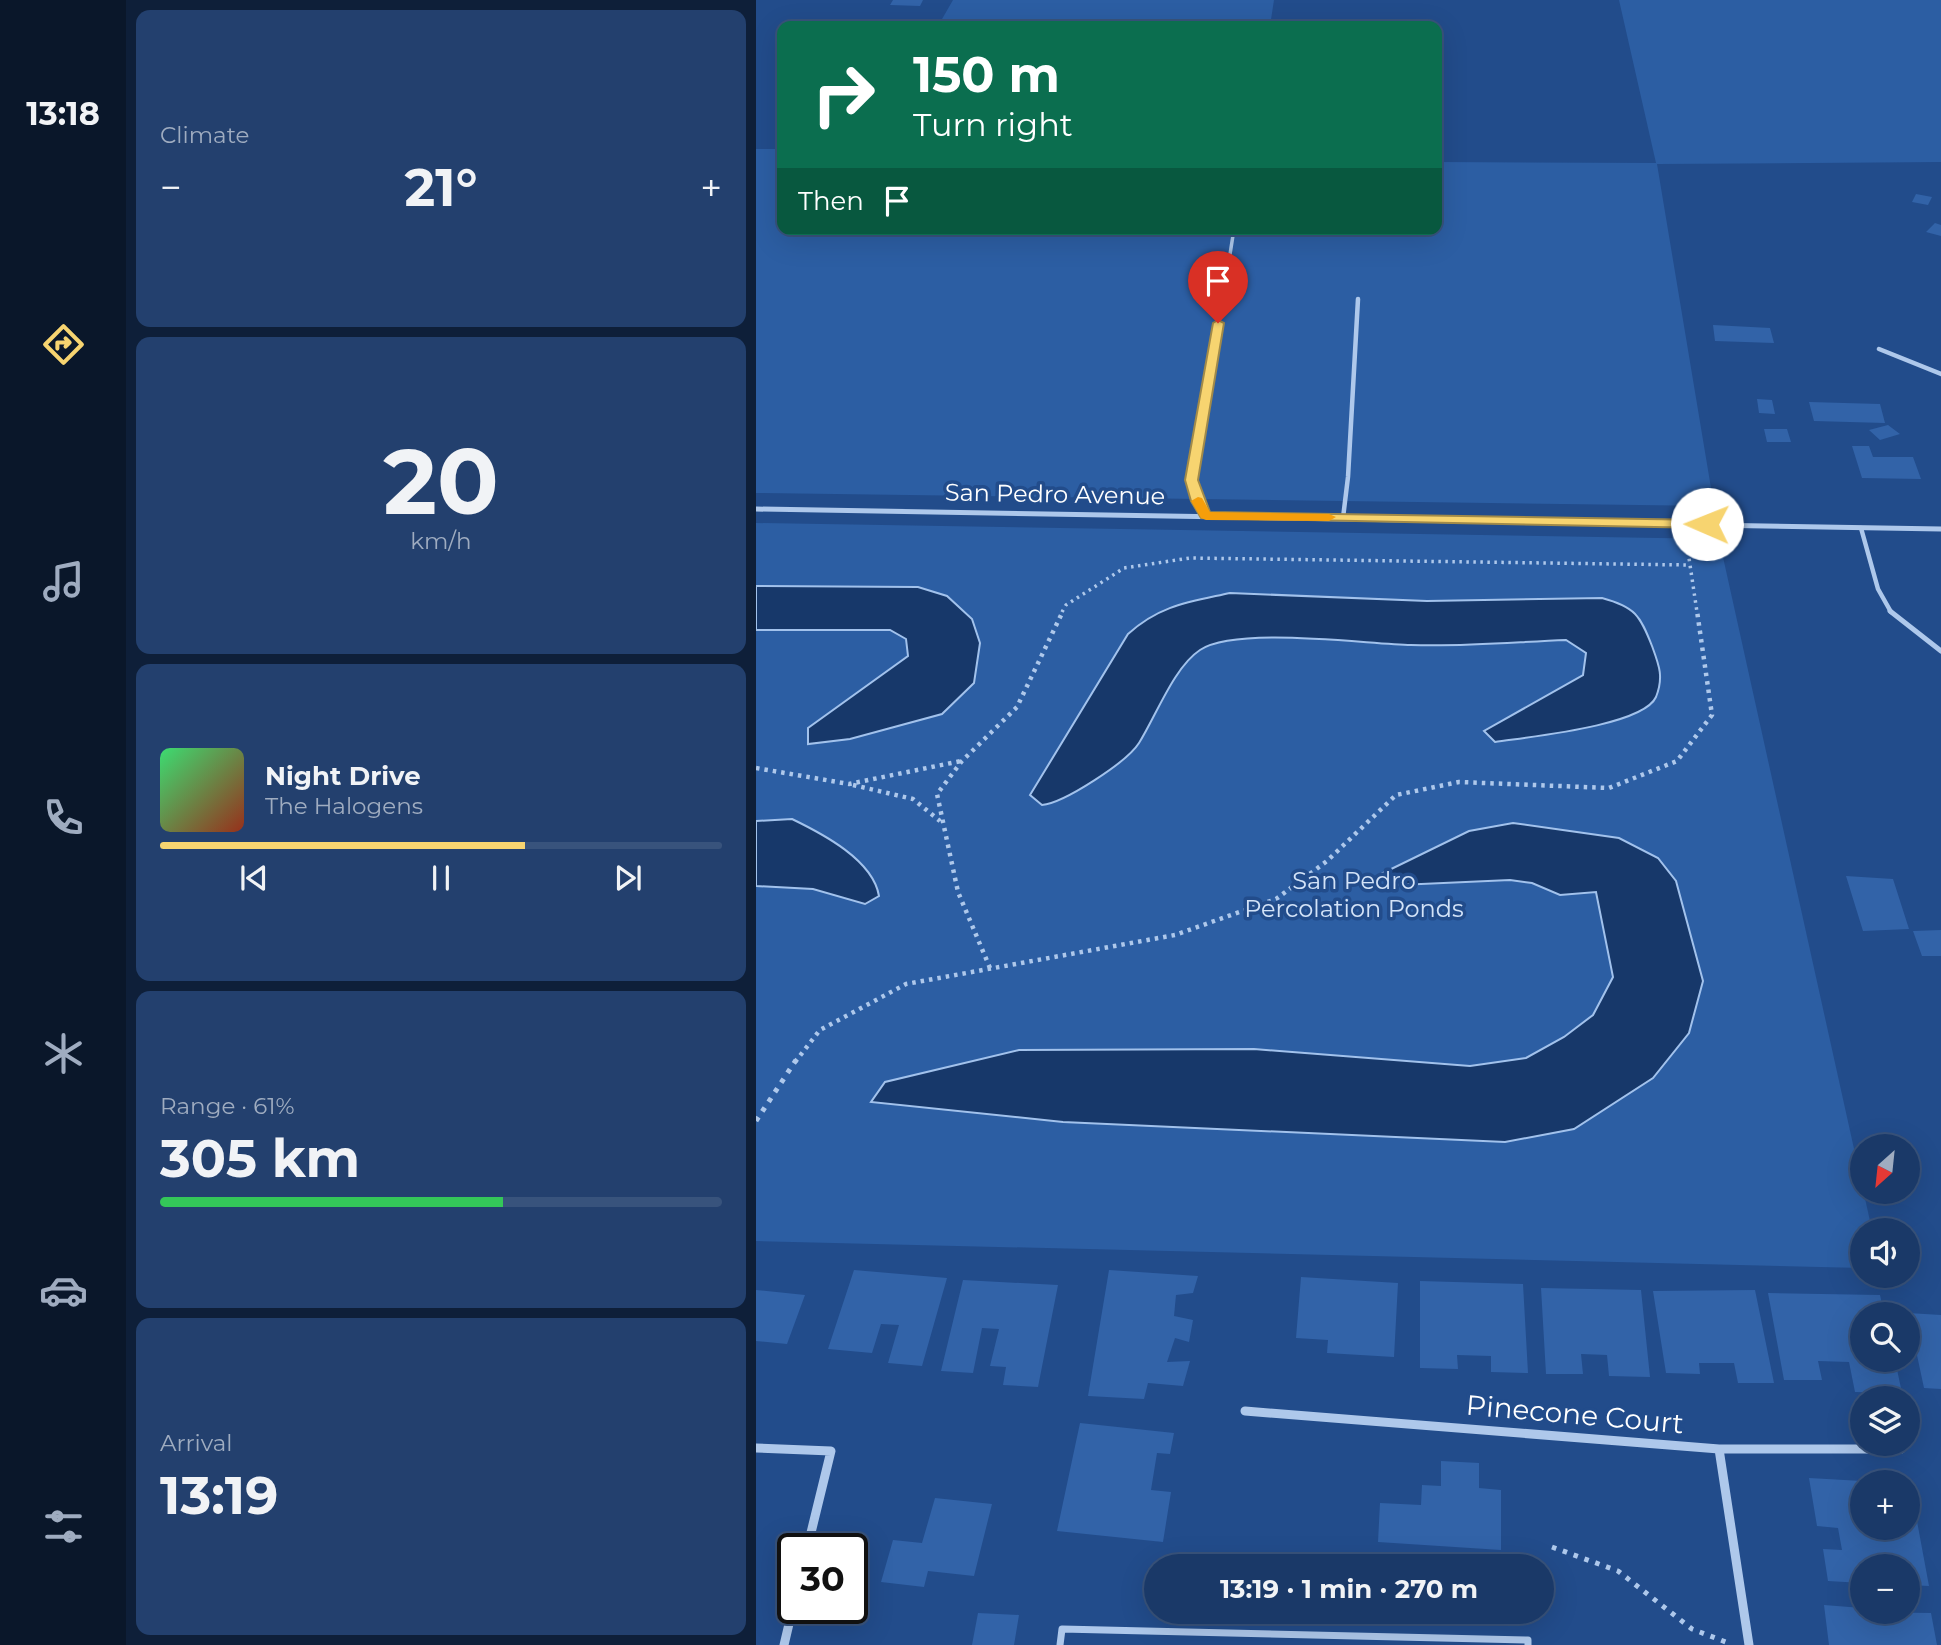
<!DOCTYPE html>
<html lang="en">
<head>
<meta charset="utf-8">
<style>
	:root { --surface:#1a3968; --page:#23406e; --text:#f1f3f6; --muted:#9facc0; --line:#38537c; --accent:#f7d470 }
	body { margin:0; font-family:Montserrat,sans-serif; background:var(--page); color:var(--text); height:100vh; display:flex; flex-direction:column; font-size:26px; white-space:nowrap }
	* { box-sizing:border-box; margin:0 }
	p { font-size:23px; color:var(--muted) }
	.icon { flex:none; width:38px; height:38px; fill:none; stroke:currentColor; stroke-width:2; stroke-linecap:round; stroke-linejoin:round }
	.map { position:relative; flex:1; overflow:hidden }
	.details { display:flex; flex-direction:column; gap:10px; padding:10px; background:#0e1f39; width:630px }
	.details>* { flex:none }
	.top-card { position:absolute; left:21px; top:21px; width:665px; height:214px; border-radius:14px; box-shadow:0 7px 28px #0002,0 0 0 2px var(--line); background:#0b6e4f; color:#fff; overflow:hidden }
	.needle { width:46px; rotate:207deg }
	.fabs { position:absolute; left:1094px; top:1134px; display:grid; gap:14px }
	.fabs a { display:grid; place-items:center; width:70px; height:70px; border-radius:50%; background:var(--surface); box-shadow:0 7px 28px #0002,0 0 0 2px var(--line); font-size:35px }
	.speed { position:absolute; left:21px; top:1533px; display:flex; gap:14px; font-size:35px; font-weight:700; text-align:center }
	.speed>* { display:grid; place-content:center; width:91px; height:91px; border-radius:50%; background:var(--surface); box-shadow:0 7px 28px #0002,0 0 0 2px var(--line); line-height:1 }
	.speed .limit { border:4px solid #111; border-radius:10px; background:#fff; color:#111 }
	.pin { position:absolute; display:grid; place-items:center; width:60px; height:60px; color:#fff; margin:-72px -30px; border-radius:50% 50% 50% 0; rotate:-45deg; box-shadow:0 0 7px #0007 }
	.pin .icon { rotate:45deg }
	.me { position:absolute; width:77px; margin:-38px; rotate:271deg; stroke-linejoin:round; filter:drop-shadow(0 0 5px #0008) }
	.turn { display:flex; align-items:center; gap:24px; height:147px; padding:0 21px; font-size:32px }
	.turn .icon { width:91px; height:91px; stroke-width:2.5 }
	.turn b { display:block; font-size:49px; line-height:60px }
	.then { display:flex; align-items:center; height:66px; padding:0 21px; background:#0003; gap:14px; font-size:26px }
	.big { font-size:52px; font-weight:700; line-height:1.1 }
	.details .card { flex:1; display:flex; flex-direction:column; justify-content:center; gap:10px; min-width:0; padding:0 24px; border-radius:14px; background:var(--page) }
	.details .dial { align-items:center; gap:0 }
	.dial b { font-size:91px; line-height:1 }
	.song { display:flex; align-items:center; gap:21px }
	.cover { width:84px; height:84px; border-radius:10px; background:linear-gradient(135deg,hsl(140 70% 55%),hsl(10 70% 35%)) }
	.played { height:7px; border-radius:4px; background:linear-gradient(90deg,var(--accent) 65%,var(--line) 65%) }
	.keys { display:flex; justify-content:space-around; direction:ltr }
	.heat { display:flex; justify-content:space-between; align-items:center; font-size:38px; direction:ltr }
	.charge { height:10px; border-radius:5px; background:linear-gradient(90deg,#34c759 61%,var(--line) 0) }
	.trip { position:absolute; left:388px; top:1554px; width:410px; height:70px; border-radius:35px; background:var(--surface); box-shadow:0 7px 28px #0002,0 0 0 2px var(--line); font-weight:700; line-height:70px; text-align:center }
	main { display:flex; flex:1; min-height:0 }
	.tabs { display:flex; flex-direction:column; width:126px; justify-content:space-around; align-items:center; background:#0a172a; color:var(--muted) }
	.tabs .icon { width:49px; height:49px }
	.tabs .current { color:var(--accent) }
	.tabs b { font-size:32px; color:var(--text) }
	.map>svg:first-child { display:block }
	.green { fill:#2c5ea3 }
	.water { fill:#17386a; stroke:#a2c2ec; stroke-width:2 }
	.building { fill:#3263a8 }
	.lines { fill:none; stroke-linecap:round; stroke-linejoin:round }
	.path-far2 { stroke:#aec8eb; stroke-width:3.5; stroke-dasharray:2.5 4.5; stroke-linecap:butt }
	.path-far1 { stroke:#aec8eb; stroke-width:4.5; stroke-dasharray:3.5 5; stroke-linecap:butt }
	.path { stroke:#aec8eb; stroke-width:5; stroke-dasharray:4.5 7; stroke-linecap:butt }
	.service-far3 { stroke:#aec8eb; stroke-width:3.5 }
	.service-far2 { stroke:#aec8eb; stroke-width:4.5 }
	.service-far1 { stroke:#aec8eb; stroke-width:5 }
	.service { stroke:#aec8eb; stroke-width:7 }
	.minor-far1 { stroke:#aec8eb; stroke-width:5 }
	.minor { stroke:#aec8eb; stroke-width:9 }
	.route { fill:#f7d470; stroke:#a18a49; stroke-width:2 }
	.slow { fill:#f59e0b }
	.labels { text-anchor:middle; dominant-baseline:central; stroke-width:7; stroke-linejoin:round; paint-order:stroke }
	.street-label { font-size:24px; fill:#fff; stroke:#224c8b }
	.park-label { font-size:24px; fill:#d3e3f8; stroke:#224c8b }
	.near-street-label { font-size:28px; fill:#fff; stroke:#224c8b }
</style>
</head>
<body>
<main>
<nav class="tabs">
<b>13:18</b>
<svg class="icon current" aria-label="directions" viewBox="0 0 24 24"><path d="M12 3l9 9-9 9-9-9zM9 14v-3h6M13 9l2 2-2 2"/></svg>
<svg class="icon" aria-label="music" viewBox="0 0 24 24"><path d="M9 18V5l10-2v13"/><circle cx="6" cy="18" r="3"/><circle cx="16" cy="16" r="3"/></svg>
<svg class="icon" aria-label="phone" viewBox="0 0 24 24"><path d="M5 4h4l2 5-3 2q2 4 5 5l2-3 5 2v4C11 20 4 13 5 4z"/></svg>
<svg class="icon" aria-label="climate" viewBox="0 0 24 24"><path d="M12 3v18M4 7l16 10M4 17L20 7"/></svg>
<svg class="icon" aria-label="car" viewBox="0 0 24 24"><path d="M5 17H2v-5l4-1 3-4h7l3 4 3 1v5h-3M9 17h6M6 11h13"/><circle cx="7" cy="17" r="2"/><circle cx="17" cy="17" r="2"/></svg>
<svg class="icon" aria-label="filters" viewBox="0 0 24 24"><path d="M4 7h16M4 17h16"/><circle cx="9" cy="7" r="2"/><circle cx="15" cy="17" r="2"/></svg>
</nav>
<section class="details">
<div class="card"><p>Climate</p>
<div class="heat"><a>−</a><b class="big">21°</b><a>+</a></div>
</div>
<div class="card dial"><b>20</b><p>km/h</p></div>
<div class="card">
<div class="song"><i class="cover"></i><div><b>Night Drive</b><p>The Halogens</p></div></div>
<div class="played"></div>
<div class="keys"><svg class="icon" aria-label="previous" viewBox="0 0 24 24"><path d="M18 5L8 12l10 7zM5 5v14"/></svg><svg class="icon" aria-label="pause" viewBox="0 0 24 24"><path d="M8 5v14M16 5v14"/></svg><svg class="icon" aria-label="next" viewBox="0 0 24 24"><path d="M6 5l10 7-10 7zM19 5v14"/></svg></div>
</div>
<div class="card"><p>Range · 61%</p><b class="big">305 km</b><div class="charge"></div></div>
<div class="card"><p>Arrival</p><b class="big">13:19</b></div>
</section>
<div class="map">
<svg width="1185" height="1645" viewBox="0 0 1185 1645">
	<rect width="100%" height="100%" fill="#224c8b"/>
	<path class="green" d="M 197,0 L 518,0 L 514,26 L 182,26 Z
		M 863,0 L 1185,0 L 1185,162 L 901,164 L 958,506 L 0,493 L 0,149 L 26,149 L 26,229 L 681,229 L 681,162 L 900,163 Z
		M 0,523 L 963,539 L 1116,1230 L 1106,1230 L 1106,1268 L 0,1241 Z"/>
	<path class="water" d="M 0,586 L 162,587 L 191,596 L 216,619 L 224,643 L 218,683 L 186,714 L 94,739 L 52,744 L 52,728 L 152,656 L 150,639 L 134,630 L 0,630 Z
		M 474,593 L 671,601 L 846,598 C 879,607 884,615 896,646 C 903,665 908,677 900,697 C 887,726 771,737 739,742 L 728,731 L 827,675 L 830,653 L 810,640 C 759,642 707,647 655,645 C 608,644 481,626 444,650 C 418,667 400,716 383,743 C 371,762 308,803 286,805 L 274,795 L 372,634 C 404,605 433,602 474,593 Z
		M 36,819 C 67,834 117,860 123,896 L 109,904 L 57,889 L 0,886 L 0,821 Z
		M 757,823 L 863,838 L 902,858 L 920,881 L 947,981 L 933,1033 L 897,1078 L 818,1129 L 749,1142 L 307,1122 L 115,1102 L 129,1082 L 263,1050 L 498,1049 L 714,1066 L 770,1058 L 808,1037 L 837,1015 L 857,977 L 840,892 L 804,895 L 776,883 L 754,880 L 643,885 L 627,873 L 713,831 Z"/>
	<path class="building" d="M 137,0 L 167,0 L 164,6 L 134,5 Z
		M 1160,194 L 1176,197 L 1172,205 L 1156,202 Z
		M 1179,223 L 1185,225 L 1185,236 L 1170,232 Z
		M 957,325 L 1014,328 L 1018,343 L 959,341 Z
		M 1001,399 L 1016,400 L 1019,414 L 1003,413 Z
		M 1053,402 L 1124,404 L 1129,423 L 1058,421 Z
		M 1132,425 L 1144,434 L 1124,440 L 1113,430 Z
		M 1008,429 L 1031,429 L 1035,442 L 1011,442 Z
		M 1096,446 L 1113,446 L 1117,457 L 1157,457 L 1165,479 L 1106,478 Z
		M 1090,876 L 1137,879 L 1153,929 L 1107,931 Z
		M 1185,930 L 1185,956 L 1166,956 L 1157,931 Z
		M 98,1270 L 191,1278 L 166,1366 L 132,1363 L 143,1325 L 125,1324 L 116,1353 L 72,1349 Z
		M 353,1270 L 442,1276 L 437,1293 L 420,1295 L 418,1316 L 437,1320 L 433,1342 L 419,1338 L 411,1362 L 434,1361 L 427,1386 L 392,1383 L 388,1399 L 332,1396 Z
		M 545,1277 L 642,1283 L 638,1357 L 571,1353 L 572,1340 L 540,1338 Z
		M 207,1280 L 302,1285 L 282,1387 L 247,1385 L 250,1367 L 234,1366 L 243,1329 L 226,1328 L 217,1373 L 185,1371 Z
		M 664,1281 L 767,1284 L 772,1373 L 735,1372 L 735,1356 L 701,1355 L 702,1369 L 664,1368 Z
		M 785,1288 L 885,1290 L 894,1377 L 853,1376 L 851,1355 L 825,1354 L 827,1374 L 790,1374 Z
		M 0,1290 L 49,1295 L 31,1344 L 0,1341 Z
		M 999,1290 L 1018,1383 L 982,1383 L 978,1363 L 943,1363 L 944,1374 L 910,1373 L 897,1291 Z
		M 1012,1293 L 1124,1295 L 1128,1314 L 1106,1314 L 1106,1360 L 1139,1360 L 1146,1393 L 1099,1392 L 1093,1362 L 1062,1361 L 1066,1380 L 1028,1380 Z
		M 1152,1313 L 1185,1315 L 1185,1389 L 1168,1388 Z
		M 324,1423 L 418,1433 L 414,1454 L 401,1453 L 395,1490 L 415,1492 L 407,1542 L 301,1531 Z
		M 685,1461 L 723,1463 L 723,1488 L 745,1490 L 745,1550 L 622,1542 L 624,1503 L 665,1505 L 666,1485 L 685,1486 Z
		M 1053,1478 L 1106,1481 L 1106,1528 L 1152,1528 L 1153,1478 L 1173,1586 L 1152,1585 L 1152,1566 L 1106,1566 L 1106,1583 L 1072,1581 L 1067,1549 L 1086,1550 L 1082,1528 L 1061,1526 Z
		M 179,1498 L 236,1504 L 218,1576 L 172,1571 L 168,1587 L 125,1582 L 137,1540 L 166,1543 Z
		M 1068,1605 L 1106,1608 L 1106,1612 L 1175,1613 L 1181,1645 L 1073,1645 Z
		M 222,1613 L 263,1615 L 258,1645 L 216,1645 Z"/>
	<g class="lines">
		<path class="path-far2" d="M 930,538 L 941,612
			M 306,612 L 310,605 L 368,568 L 434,558 L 933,565"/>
		<path class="path-far1" d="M 0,768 L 93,784 L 205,761
			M 97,785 L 157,799 L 184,821
			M 234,968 L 202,892 L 181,794 L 206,761 L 261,707 L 307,611
			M 39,1062 L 64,1030 L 150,984 L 419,935 L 520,899 L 571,861 L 640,795 L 703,782 L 853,788 L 921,761 L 956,715 L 941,611"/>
		<path class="path" d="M 0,1121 L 40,1060
			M 796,1547 L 862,1571 L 936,1629 L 975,1644"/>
		<path class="service-far3" d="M 472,267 L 478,229"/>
		<path class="service-far2" d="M 1123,349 L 1185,374
			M 450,516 L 436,480 L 472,265
			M 587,518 L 592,477 L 602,299
			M 1105,528 L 1122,589 L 1135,612"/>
		<path class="service-far1" d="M 1134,611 L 1185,651"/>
		<path class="service" d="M 304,1645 L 306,1629 L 772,1640 L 772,1645"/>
		<path class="minor-far1" d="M 0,509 L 1185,529"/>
		<path class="minor" d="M 489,1411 L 963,1449 L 1145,1449
			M 0,1448 L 75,1451 L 51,1549
			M 963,1449 L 993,1645
			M 28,1645 L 37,1607"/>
	</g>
	<path class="route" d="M 462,320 L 468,323 L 442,480 L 454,512 L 951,520 L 958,524 L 951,528 L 445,518 L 435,501 L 429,480 L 457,323 Z"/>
	<path class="slow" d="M 442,497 L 446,498 L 454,512 L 573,514 L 580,517 L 573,521 L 450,520 L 445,518 L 435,501 Z"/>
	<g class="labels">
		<g class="street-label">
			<text transform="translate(299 494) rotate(1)">San Pedro Avenue</text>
		</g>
		<g class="park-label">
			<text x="598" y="880">San Pedro<tspan x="598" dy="28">Percolation Ponds</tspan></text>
		</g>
		<g class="near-street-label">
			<text transform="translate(819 1414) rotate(5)">Pinecone Court</text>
		</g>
	</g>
</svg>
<div class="fabs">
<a><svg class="needle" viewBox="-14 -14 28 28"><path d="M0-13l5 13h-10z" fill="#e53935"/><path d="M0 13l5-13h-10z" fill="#9facc0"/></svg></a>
<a><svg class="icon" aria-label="sound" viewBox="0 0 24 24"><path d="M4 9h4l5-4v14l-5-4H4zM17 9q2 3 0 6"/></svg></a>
<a><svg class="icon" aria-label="search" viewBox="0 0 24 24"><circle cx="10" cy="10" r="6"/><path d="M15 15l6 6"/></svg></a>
<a><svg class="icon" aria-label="layers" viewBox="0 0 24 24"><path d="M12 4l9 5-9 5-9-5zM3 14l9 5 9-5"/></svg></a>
<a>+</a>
<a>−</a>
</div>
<div class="speed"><div class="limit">30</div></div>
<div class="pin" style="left:462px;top:323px;background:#d93025"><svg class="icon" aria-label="arrive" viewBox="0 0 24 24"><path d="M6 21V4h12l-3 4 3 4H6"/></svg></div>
<svg class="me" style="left:951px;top:524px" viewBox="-20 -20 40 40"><circle r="19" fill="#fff"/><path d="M0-13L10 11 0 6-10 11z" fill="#f7d470"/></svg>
<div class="trip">13:19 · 1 min · 270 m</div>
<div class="top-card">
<div class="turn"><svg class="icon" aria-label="right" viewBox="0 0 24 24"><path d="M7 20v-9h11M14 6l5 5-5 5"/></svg><div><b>150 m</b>Turn right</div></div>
<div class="then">Then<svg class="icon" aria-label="arrive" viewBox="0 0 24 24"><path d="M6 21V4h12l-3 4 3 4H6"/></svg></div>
</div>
</div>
</main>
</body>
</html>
